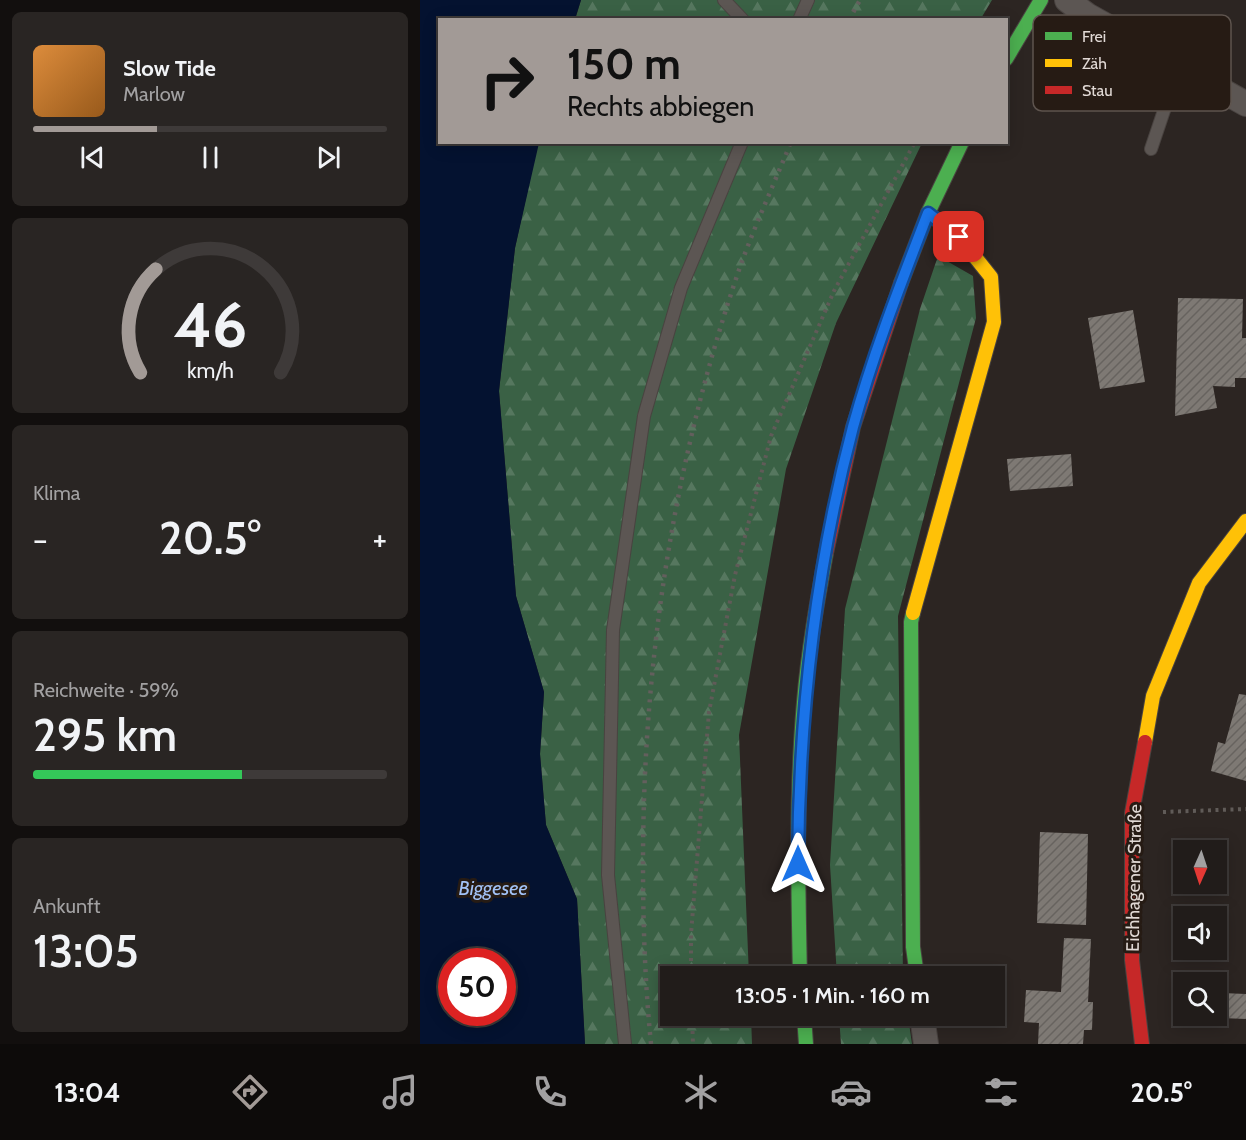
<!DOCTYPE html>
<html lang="de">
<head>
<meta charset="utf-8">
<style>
	:root { --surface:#211c1a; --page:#292523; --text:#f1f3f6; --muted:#a2a1a2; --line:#3e3a39; --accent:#a29a96 }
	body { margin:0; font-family:Cabin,sans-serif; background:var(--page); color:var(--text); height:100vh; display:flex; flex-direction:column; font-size:22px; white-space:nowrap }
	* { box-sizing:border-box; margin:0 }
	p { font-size:20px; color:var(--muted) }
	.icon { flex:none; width:33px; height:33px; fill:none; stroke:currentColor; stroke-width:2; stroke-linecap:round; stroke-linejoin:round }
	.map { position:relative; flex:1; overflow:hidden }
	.sheet { display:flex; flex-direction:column; gap:12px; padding:12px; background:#120f0e; width:420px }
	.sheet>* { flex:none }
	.banner { position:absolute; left:18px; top:18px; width:570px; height:126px; border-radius:0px; box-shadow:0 3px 15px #0003,0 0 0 2px var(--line); background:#a29a96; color:#111; overflow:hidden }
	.needle { width:39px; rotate:183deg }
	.fabs { position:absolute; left:753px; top:840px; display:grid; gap:12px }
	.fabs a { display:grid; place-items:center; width:54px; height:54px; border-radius:0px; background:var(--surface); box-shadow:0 3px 15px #0003,0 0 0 2px var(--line); font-size:30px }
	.speed { position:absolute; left:18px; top:948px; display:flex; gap:12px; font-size:30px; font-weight:700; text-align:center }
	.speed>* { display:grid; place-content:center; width:78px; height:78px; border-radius:50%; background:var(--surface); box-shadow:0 3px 15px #0003,0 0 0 2px var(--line); line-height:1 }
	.speed .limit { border:9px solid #d22; background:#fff; color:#111 }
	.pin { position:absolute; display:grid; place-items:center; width:51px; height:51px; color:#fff; margin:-26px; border-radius:12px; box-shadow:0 3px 9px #0006 }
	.me { position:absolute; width:66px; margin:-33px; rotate:0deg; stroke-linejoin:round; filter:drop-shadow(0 0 4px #0008) }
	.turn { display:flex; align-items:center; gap:21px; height:126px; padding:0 30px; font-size:27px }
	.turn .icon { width:78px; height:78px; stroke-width:2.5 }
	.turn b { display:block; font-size:42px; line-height:51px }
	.big { font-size:45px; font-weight:600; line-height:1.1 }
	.sheet .card { flex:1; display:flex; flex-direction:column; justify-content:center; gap:9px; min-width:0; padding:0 21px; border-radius:9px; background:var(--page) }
	.sheet .dial { align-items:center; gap:0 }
	.dial svg { height:156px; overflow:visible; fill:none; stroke:var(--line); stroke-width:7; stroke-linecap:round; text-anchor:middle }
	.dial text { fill:var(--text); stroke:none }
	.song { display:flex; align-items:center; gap:18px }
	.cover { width:72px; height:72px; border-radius:9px; background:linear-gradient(135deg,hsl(30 70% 55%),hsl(30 70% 35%)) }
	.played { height:6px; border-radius:3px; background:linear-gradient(90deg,var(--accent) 35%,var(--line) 35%) }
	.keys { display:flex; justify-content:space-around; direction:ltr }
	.heat { display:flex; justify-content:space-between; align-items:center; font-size:33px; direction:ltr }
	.charge { height:9px; border-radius:4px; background:linear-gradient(90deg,#34c759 59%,var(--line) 0) }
	.trip { position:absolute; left:240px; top:966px; width:345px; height:60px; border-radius:0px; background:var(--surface); box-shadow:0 3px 15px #0003,0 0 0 2px var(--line); font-weight:600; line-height:60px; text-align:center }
	.menu { display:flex; height:96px; justify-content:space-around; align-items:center; background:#0d0b0a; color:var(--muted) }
	.menu .icon { width:42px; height:42px }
	.menu .active { color:var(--accent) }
	.menu b { font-size:27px; color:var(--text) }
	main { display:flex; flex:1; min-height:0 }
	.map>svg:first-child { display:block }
	.forest { fill:url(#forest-firs) }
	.water { fill:#041230; fill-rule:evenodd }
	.building { fill:url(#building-hatch) }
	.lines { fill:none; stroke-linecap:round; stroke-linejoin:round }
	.lane-casing { stroke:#494340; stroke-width:14 }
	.street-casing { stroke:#494340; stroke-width:26 }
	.fast-casing { stroke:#494340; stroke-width:16 }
	.slow-casing { stroke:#494340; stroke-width:16 }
	.jam-casing { stroke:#494340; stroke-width:16 }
	.path { stroke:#605b58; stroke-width:4; stroke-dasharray:3 4.5; stroke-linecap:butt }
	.lane { stroke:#5c5653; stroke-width:12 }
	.street { stroke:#5c5653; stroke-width:24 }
	.fast { stroke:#4caf50; stroke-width:14 }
	.slow { stroke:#ffc107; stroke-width:14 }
	.jam { stroke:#c62828; stroke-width:14 }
	.rail { stroke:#635f5d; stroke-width:4.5; stroke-dasharray:3 6; stroke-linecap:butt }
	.route-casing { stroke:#114b97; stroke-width:15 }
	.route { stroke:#1a73e8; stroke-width:10 }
	.labels { text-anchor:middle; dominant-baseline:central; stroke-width:6; stroke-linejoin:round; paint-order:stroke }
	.street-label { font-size:18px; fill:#e1d9d5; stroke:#261b14 }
	.water-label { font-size:20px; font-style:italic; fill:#a2c2f6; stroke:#261b14 }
	.key { fill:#261b14; stroke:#5e544e; stroke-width:1.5 }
	.key-label { font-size:16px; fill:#e1d9d5 }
</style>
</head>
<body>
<main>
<section class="sheet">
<div class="card">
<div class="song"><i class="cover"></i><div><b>Slow Tide</b><p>Marlow</p></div></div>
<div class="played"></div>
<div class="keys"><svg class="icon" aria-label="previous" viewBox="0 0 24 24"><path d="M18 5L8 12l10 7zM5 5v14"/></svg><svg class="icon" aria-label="pause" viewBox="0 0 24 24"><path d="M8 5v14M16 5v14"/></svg><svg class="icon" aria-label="next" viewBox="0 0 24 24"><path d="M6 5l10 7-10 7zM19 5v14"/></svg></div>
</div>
<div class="card dial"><svg viewBox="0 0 100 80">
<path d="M14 69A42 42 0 1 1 86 69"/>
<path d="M14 69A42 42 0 0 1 22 16" stroke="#a29a96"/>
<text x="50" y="56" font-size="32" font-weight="700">46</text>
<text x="50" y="72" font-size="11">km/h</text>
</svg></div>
<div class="card"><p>Klima</p>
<div class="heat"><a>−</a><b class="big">20.5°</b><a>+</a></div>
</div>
<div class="card"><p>Reichweite · 59%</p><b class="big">295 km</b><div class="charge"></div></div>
<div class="card"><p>Ankunft</p><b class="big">13:05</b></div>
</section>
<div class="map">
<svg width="826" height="1044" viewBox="0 0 826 1044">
	<defs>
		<pattern id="forest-firs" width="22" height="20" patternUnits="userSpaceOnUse" patternTransform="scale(1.5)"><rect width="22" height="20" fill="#3a6145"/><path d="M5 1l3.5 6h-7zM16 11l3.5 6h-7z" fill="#56775f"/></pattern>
		<pattern id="building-hatch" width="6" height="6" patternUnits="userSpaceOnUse" patternTransform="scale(1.5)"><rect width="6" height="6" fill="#7e7974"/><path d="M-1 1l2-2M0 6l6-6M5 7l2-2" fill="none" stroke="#67635f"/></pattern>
	</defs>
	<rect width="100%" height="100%" fill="#2c2522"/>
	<path class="forest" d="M 161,0 L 572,0 L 560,20 L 155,20 Z
		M 118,143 L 502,143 L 416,323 L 366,469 L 319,735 L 329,976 L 250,976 L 250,1016 L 331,1016 L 332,1044 L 165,1044 L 157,899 L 126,825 L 120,754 L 124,692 L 96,596 L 79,391 L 95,248 Z
		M 518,256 L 553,276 L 556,318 L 478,616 L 483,976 L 417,976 L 410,865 L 425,609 L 500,309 Z
		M 419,1016 L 488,1016 L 492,1044 L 421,1044 Z"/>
	<path class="water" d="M 0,0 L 161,0 L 155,19 L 20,20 L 20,142 L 119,143 L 95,248 L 79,391 L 96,596 L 124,692 L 120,754 L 126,825 L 157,899 L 165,1044 L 0,1044 ZM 32,962 L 82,962 L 82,1012 L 32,1012 Z"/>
	<path class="building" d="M 758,298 L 823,299 L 822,338 L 826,338 L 826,378 L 815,378 L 815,387 L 793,386 L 797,408 L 755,416 Z
		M 713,310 L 725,382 L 680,389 L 668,318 Z
		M 651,454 L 653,486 L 590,491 L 587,459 Z
		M 819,694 L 826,695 L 826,781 L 791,771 L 798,742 L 805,744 Z
		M 620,832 L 668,834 L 666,925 L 617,923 Z
		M 644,938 L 671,939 L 668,1002 L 673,1002 L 672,1030 L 664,1030 L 663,1044 L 618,1044 L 619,1023 L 604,1022 L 606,990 L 641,992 Z
		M 802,993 L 826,994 L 826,1019 L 801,1018 Z"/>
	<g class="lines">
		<defs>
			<path id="lane" d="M 304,0 L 323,20
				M 379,20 L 388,0
				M 731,149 L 759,66
				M 205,1044 L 188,875 L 193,630 L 224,416 L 261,288 L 322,142"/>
			<path id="street" d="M 647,0 L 667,15 L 826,104
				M 502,1016 L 506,1044"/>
			<path id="fast" d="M 586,59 L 621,0
				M 481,283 L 508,213 L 542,142
				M 493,613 L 491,622 L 493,947 L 497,976
				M 380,976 C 378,885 376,793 384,702 C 388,653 397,603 406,553
				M 384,1016 L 386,1044"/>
			<path id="slow" d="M 493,613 L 574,322 L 571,277 L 539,237 L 508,213
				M 725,742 L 733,696 L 779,583 L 826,521"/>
			<path id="jam" d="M 406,553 L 433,427 L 481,283
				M 722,1044 L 712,960 L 712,813 L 725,742"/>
		</defs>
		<use href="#lane" class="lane-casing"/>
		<use href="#street" class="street-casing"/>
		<use href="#fast" class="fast-casing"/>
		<use href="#slow" class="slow-casing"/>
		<use href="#jam" class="jam-casing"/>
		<path class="path" d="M 743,812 L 826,809
			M 271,976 L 271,934 L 289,712 L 315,575 L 351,436 L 414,291 L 495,142
			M 272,1016 L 273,1044"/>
		<use href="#lane" class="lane"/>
		<use href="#street" class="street"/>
		<use href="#fast" class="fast"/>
		<use href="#slow" class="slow"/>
		<use href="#jam" class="jam"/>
		<path class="rail" d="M 429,20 L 440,0
			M 231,1044 C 225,984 223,924 223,863 C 223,661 254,459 320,267 C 335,225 354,184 371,142"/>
	</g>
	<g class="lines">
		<defs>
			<path id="route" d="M 378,864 C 379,716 395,570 433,427 C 453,354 481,283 508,213 L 539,237"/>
		</defs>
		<use href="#route" class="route-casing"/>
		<use href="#route" class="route"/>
	</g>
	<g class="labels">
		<g class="street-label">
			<text transform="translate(714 878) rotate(-89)">Eichhagener Straße</text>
		</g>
		<g class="water-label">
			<text x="73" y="888">Biggesee</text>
		</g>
	</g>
	<rect x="613" y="15" width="198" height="96" rx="9" class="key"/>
	<rect x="625" y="32" width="27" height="8" fill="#4caf50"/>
	<rect x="625" y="59" width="27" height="8" fill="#ffc107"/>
	<rect x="625" y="86" width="27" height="8" fill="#c62828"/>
	<g class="key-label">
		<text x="662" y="42">Frei</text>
		<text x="662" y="69">Zäh</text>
		<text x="662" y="96">Stau</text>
	</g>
</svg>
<div class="fabs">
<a><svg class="needle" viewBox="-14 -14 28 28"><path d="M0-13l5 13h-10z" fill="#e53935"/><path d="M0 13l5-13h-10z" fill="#a2a1a2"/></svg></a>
<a><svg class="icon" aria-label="sound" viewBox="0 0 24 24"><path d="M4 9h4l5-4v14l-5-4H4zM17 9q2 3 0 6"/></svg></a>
<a><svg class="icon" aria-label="search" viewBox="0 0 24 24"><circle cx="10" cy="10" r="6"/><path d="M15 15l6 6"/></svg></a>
</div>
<div class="speed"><div class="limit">50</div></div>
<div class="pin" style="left:539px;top:237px;background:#d93025"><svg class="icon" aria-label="arrive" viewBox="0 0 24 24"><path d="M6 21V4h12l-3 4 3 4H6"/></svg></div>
<svg class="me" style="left:378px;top:864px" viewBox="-20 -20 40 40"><path d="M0-17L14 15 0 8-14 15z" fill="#1a73e8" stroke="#fff" stroke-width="4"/></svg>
<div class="trip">13:05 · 1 Min. · 160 m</div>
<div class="banner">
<div class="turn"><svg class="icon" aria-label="right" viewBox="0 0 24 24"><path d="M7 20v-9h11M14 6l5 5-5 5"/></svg><div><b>150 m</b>Rechts abbiegen</div></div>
</div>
</div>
</main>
<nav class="menu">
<b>13:04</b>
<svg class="icon active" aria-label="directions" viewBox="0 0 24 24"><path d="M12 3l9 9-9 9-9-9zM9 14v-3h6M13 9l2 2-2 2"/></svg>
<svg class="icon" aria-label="music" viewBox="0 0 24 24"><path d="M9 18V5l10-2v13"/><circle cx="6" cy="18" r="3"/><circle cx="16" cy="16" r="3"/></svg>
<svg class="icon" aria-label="phone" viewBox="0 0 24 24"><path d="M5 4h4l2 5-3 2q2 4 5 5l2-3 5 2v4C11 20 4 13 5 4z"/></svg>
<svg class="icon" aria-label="climate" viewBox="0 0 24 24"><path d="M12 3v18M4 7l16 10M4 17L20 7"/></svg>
<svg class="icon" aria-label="car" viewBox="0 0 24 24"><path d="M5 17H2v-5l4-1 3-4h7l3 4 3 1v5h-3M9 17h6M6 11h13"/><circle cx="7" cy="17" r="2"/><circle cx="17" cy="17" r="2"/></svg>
<svg class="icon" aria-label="filters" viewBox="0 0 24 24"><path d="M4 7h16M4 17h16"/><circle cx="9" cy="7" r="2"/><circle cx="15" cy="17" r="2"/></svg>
<b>20.5°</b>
</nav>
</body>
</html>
